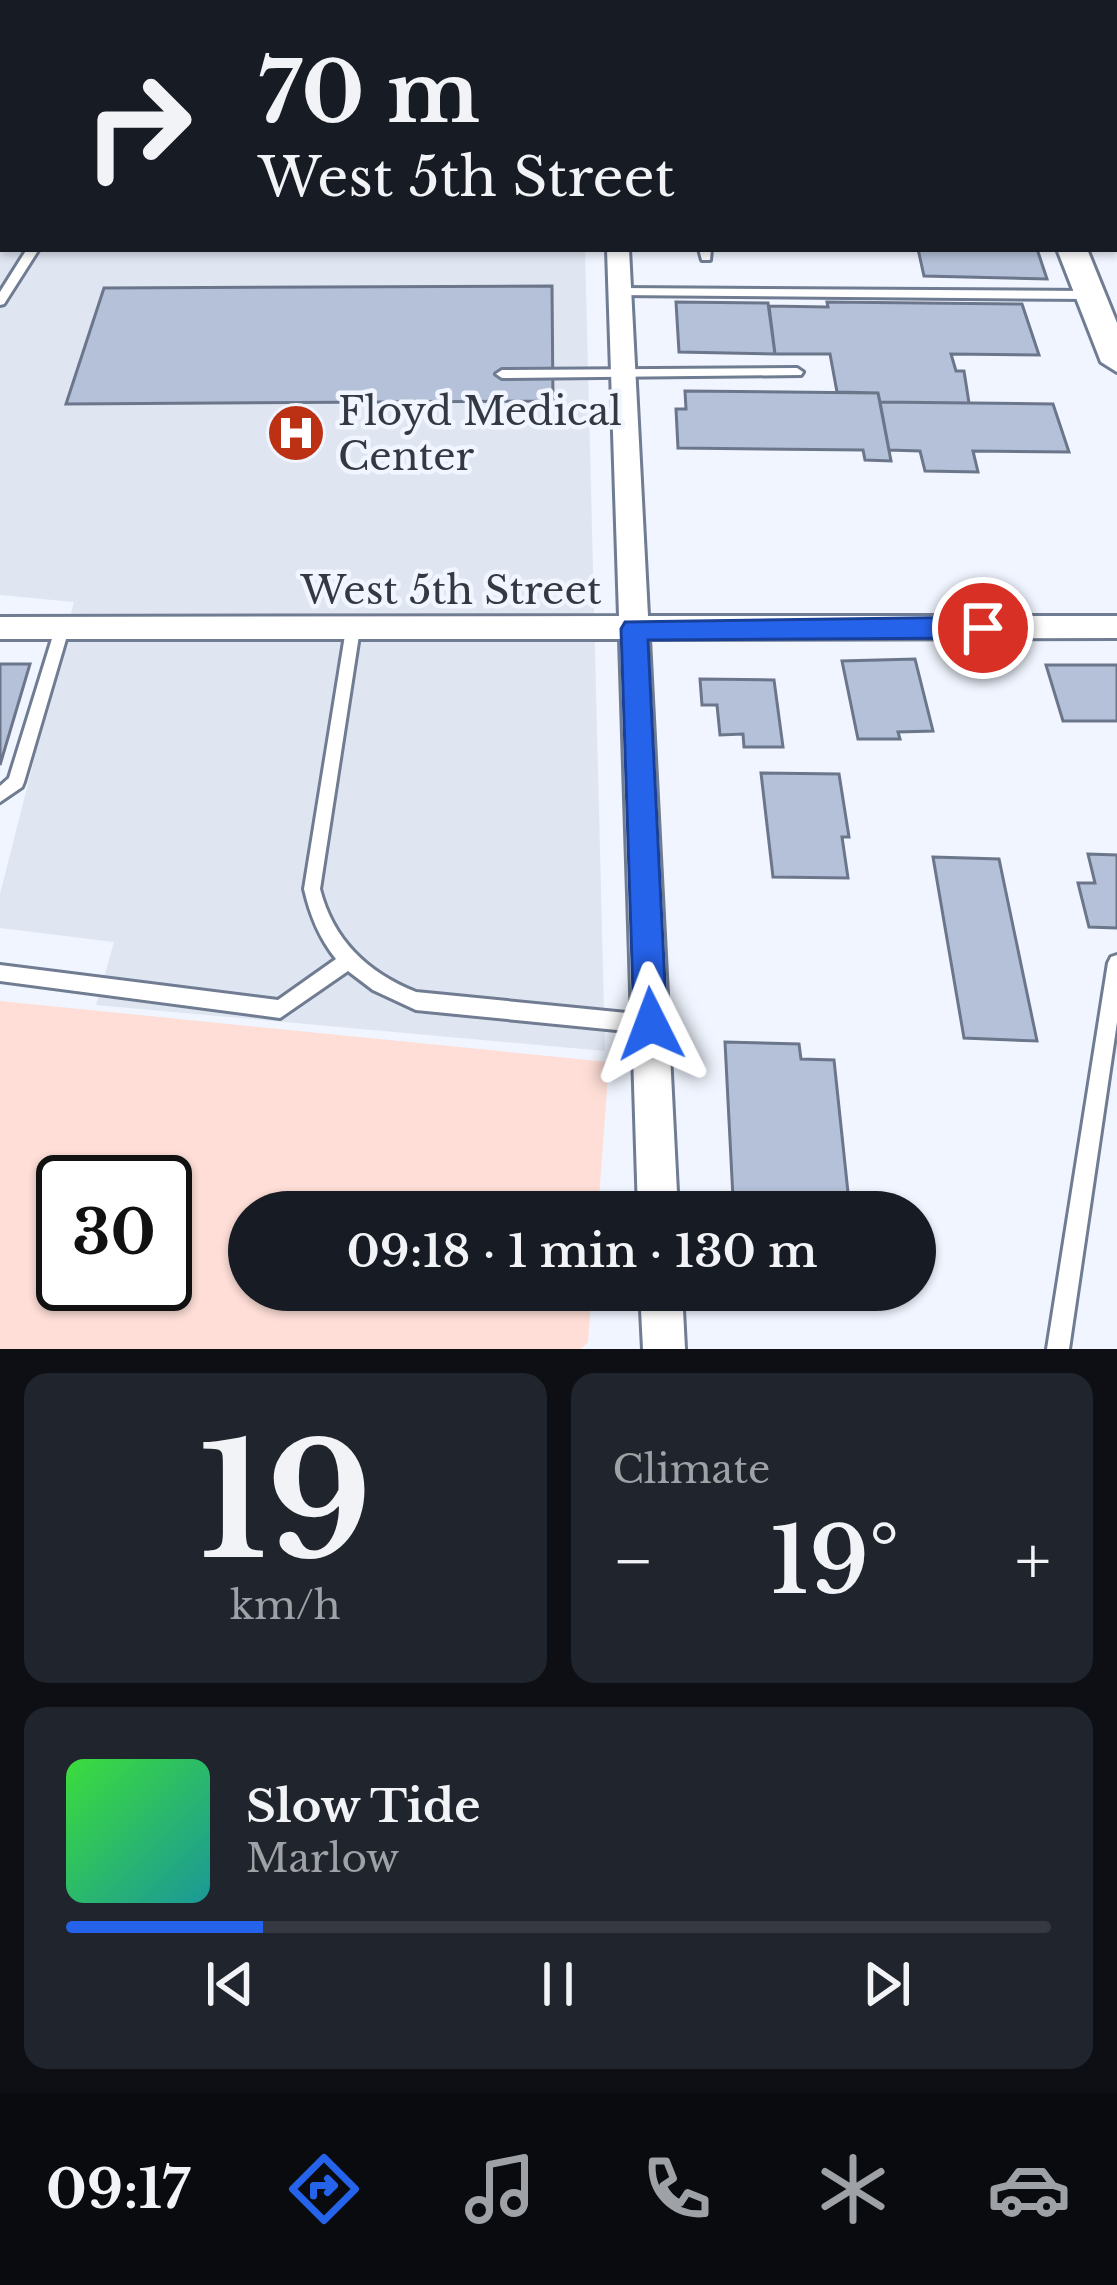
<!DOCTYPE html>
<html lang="en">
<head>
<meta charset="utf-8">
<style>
	:root { --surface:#171b24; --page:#20242c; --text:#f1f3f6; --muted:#9ea1a6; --line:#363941; --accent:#2563eb }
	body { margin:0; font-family:"Libre Baskerville",serif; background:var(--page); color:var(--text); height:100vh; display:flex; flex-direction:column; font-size:45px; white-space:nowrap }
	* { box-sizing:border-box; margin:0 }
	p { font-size:39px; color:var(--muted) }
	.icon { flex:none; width:66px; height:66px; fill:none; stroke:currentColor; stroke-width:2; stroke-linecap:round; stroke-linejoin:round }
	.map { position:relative; height:1349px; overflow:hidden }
	.details { display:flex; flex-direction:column; gap:24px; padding:24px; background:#0d0f14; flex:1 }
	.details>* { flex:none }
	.guide { position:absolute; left:0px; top:0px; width:1119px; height:252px; box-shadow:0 3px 9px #0004; background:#171b24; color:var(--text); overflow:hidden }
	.speed { position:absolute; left:36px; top:1155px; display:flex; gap:24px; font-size:60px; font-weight:700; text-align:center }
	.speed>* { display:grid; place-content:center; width:156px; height:156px; border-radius:50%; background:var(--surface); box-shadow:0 3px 9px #0004; line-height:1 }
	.speed .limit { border:6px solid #111; border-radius:18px; background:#fff; color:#111 }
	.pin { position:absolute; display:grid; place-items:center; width:102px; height:102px; color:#fff; margin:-51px; border:6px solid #fff; border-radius:50%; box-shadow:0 3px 12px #0007 }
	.me { position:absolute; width:132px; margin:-66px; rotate:357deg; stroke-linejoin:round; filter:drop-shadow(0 0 9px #0008) }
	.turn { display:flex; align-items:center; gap:42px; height:252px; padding:0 60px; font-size:54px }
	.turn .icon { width:156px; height:156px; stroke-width:2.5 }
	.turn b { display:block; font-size:84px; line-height:102px }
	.big { font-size:90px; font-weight:600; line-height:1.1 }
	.details .tile { flex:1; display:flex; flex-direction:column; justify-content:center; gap:18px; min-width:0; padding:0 42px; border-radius:24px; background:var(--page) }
	.details .dial { align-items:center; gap:0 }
	.dial b { font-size:156px; line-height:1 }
	.song { display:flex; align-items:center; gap:36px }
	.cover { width:144px; height:144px; border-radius:18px; background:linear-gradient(135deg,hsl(120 70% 55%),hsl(180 70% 35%)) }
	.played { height:12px; border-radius:6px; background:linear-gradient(90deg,var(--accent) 20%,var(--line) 20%) }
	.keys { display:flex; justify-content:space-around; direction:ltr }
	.heat { display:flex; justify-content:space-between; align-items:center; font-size:66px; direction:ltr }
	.details .tiles { flex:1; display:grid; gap:24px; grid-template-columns:1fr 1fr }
	.tile:last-child { grid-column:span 2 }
	.trip { position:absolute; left:228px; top:1191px; width:708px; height:120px; border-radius:60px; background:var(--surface); box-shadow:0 3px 9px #0004; font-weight:600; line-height:120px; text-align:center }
	.tab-bar { display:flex; height:192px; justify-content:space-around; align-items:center; background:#090b0e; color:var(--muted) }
	.tab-bar .icon { width:84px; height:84px }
	.tab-bar .active { color:var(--accent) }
	.tab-bar b { font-size:54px; color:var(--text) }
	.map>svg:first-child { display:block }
	.built { fill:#dfe6f2 }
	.green { fill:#feded7; fill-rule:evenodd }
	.building { fill:#b4c1d8; stroke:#6b768b; stroke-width:3 }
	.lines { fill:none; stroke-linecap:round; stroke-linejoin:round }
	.service-casing { stroke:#707c91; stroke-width:6 }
	.minor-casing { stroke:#707c91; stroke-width:6 }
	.tertiary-casing { stroke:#707c91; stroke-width:6 }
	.primary-casing { stroke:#d2d3d5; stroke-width:6 }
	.service { fill:#fff; fill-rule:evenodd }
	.minor { fill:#fff; fill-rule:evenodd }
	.tertiary { fill:#fff; fill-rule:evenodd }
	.primary { fill:#e8b9af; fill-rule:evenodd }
	.route { fill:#2563eb; stroke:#184099; stroke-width:3 }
	.labels { text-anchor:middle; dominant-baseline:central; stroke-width:9; stroke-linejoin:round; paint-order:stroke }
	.poi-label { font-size:39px; fill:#333841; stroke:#f0f5ff; text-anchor:start }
	.street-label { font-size:39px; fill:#333841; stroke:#f0f5ff }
</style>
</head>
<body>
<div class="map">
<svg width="1117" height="1349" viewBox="0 0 1117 1349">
	<rect width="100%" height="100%" fill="#f0f5ff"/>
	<path class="built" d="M 0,0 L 646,3 L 3,3 L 3,249 L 585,249 L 605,1051 L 96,1005 L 114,942 L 0,928 L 0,894 L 74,602 L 0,595 Z"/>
	<path class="green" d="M 0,1001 L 609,1062 L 598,1212 L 249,1212 L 249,1290 L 592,1290 L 588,1342 L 581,1349 L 0,1349 ZM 63,1182 L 165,1182 L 165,1284 L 63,1284 Z"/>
	<path class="building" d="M 0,0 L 186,0 L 3,3 L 0,36 Z
		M 227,0 L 424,0 L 417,3 Z
		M 918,249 L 1037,249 L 1047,279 L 924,276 Z
		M 552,286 L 553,401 L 66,404 L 104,288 Z
		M 676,302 L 768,303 L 775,354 L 679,352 Z
		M 827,302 L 1022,304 L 1039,355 L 951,354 L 956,371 L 964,371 L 969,403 L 880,402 L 878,393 L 837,392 L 830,354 L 775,354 L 769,306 L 828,307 Z
		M 685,391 L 878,393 L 891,461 L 865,460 L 863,450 L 678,448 L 676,409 L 686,409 Z
		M 880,402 L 1053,404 L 1069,452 L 973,451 L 978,472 L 925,471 L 920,451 L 889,450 Z
		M 915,659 L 933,731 L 898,732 L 900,739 L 858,739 L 842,661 Z
		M 0,664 L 30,664 L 0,765 Z
		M 1046,665 L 1117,665 L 1117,721 L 1063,721 Z
		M 700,679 L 774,680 L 783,747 L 744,747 L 743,734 L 720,735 L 717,705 L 702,705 Z
		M 761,773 L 839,774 L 849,837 L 842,837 L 848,878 L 773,877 Z
		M 1088,854 L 1117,855 L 1117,928 L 1089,927 L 1078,883 L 1095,883 Z
		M 933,857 L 999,859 L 1037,1041 L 964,1038 Z
		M 725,1042 L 799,1044 L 801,1059 L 834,1060 L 849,1202 L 733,1198 Z"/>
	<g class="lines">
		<defs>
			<path id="service" d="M 791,0 L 803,0 L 800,3 L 788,3 Z
				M 27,249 L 39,249 L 4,304 L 0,305 L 0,292 Z
				M 699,249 L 711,249 L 710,260 L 702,260 Z
				M 620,288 L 1089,291 L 1095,295 L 1089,299 L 616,295 L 614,292 Z
				M 797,368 L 803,372 L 801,375 L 502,378 L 496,374 L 502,370 Z
				M 62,623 L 69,629 L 24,782 L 22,787 L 0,802 L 0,786 L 9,778 L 55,629 Z
				M 353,623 L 360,629 L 320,889 C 333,940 368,973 416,992 L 647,1015 L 653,1018 L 656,1024 L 653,1030 L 647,1033 L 416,1010 L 373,990 L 348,971 L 280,1018 L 0,981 L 0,965 L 278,1000 L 336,959 C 319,938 310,915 304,889 L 346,629 Z
				M 1117,955 L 1117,1022 L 1069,1349 L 1047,1349 L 1108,963 L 1111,957 Z"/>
			<path id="minor" d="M 607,249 L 629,249 L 648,616 L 1117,616 L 1117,638 L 649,639 L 678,1212 L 638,1212 L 620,639 L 0,639 L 0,617 L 619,616 Z
				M 640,1290 L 682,1290 L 685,1349 L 643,1349 Z"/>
			<path id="tertiary" d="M 1117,131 L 1117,148 L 1116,148 L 1116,131 Z
				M 1057,249 L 1087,249 L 1117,323 L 1117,372 L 1101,362 Z"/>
			<path id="primary" d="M 680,0 L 712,0 L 714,3 L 682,3 Z
				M 1116,200 L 1117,200 L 1117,220 L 1116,220 Z"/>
		</defs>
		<use href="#service" class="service-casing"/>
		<use href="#minor" class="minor-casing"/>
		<use href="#tertiary" class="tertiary-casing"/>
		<use href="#primary" class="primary-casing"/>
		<use href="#service" class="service"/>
		<use href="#minor" class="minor"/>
		<use href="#tertiary" class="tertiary"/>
		<use href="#primary" class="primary"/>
	</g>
	<path class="route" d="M 983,617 L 996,628 L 983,638 L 648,640 L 667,1024 L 662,1035 L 651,1040 L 639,1035 L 634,1024 L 621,629 L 625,622 Z"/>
	<defs>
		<symbol id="hospital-disc" viewBox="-11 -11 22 22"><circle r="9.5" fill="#bc3113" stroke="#f0f5ff"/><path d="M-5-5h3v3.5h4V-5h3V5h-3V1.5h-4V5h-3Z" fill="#fff"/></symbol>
	</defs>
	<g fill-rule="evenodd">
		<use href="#hospital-disc" x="263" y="400" width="66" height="66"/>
	</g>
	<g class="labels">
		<g class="poi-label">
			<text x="338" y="411">Floyd Medical<tspan x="338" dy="45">Center</tspan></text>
		</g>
		<g class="street-label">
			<text x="451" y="590">West 5th Street</text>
		</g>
	</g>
</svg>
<div class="speed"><div class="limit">30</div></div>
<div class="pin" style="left:983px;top:628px;background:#d93025"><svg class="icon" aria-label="arrive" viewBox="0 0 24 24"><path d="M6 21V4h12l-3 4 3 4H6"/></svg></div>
<svg class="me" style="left:651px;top:1024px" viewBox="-20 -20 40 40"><path d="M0-17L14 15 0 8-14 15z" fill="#2563eb" stroke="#fff" stroke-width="4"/></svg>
<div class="trip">09:18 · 1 min · 130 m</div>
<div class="guide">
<div class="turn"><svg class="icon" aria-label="right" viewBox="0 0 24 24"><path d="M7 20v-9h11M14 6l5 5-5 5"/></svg><div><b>70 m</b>West 5th Street</div></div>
</div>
</div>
<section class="details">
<div class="tiles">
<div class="tile dial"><b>19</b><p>km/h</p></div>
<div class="tile"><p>Climate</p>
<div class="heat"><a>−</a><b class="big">19°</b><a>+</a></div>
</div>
<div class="tile">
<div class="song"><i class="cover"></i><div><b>Slow Tide</b><p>Marlow</p></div></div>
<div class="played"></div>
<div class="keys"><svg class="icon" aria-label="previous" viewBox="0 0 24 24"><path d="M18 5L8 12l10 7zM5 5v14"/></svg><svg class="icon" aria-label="pause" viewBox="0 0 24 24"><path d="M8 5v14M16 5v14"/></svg><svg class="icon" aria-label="next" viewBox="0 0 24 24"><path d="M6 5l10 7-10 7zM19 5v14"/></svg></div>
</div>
</div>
</section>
<nav class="tab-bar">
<b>09:17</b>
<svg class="icon active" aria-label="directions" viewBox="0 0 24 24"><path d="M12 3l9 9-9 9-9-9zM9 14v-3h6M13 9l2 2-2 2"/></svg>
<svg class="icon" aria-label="music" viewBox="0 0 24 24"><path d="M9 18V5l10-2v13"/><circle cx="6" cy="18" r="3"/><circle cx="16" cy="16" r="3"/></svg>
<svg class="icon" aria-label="phone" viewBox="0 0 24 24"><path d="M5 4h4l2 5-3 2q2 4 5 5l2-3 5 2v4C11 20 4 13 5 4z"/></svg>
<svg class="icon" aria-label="climate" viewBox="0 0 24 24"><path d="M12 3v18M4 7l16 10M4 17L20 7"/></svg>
<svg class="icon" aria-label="car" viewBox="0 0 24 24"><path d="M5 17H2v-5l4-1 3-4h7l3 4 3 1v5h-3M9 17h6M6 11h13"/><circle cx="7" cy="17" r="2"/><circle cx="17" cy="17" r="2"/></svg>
</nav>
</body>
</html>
